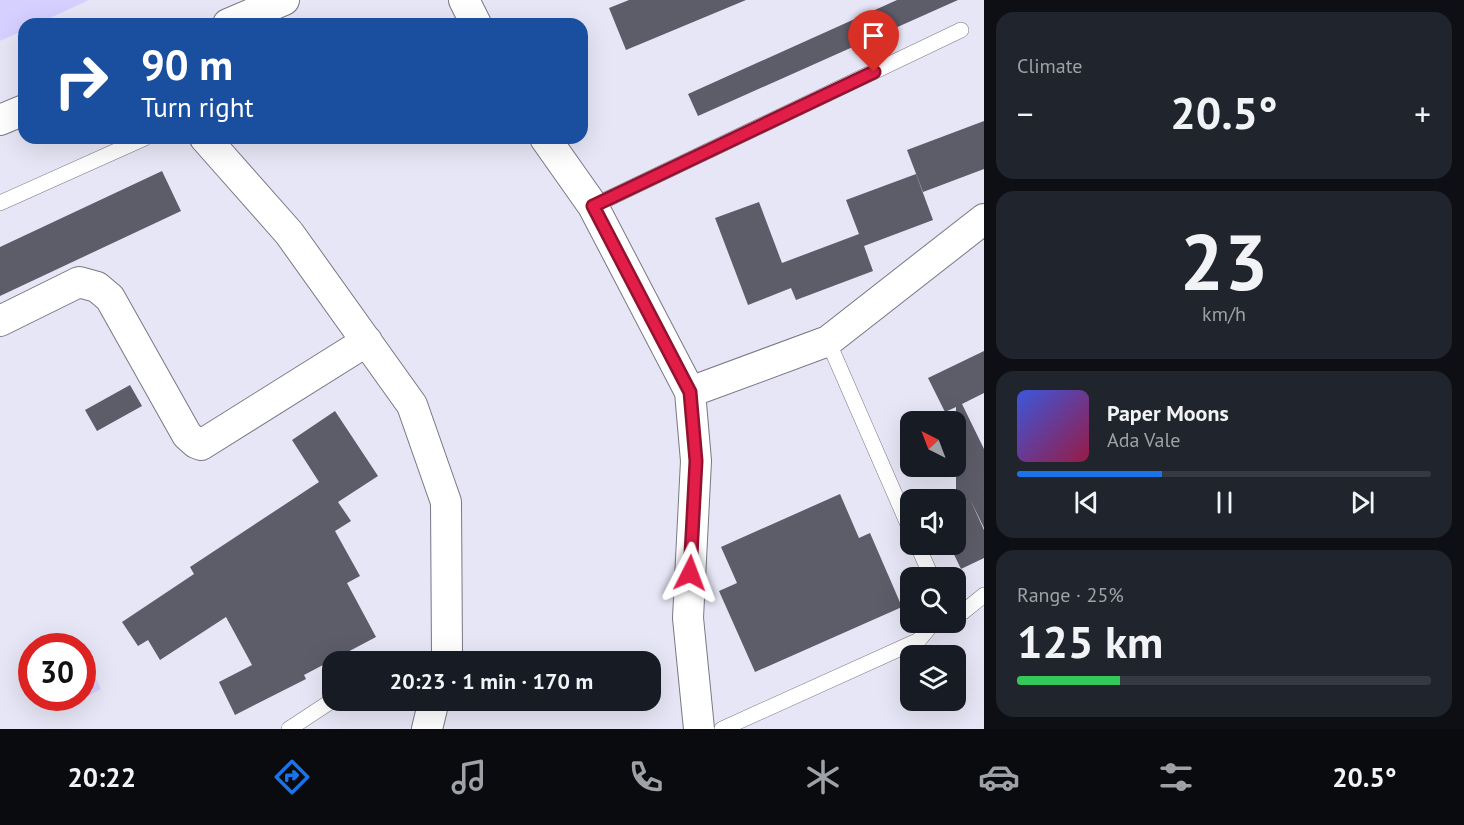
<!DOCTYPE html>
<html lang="en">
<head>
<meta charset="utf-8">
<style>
	:root { --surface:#171b24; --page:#20242c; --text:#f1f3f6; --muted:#9ea1a6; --line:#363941; --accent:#1a73e8 }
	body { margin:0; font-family:"PT Sans",sans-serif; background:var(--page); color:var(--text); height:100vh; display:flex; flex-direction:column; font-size:22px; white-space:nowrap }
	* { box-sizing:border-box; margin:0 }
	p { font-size:20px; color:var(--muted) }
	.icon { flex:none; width:33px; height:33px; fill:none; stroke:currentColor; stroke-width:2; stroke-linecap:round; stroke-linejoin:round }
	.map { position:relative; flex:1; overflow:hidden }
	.sheet { display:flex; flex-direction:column; gap:12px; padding:12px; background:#0d0f14; width:480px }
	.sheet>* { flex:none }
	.banner { position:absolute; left:18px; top:18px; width:570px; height:126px; border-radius:18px; box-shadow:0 6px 24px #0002; background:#1a4fa0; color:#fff; overflow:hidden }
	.needle { width:39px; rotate:318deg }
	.fabs { position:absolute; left:900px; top:411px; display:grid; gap:12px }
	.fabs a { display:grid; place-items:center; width:66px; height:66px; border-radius:12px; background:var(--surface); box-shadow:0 6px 24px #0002; font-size:30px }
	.speed { position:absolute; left:18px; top:633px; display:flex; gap:12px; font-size:30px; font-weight:700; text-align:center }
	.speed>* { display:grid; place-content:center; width:78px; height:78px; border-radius:50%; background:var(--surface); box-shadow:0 6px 24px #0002; line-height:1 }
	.speed .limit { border:9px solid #d22; background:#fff; color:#111 }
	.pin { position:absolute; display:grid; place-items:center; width:51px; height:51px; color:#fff; margin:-62px -26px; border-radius:50% 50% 50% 0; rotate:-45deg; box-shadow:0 0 6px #0007 }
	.pin .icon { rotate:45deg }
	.me { position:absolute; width:66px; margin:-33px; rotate:3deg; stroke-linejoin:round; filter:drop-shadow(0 0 4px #0008) }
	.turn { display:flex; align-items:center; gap:21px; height:126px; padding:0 24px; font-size:27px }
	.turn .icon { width:78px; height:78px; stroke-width:2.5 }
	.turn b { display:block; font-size:42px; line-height:51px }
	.big { font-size:45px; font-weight:700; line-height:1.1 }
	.sheet .tile { flex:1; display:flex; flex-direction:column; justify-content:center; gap:9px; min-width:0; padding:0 21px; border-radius:18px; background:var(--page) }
	.sheet .dial { align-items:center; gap:0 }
	.dial b { font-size:78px; line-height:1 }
	.song { display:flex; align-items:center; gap:18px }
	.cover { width:72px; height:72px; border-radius:9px; background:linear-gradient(135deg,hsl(230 70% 55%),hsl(340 70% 35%)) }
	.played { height:6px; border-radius:3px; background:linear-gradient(90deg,var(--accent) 35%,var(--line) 35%) }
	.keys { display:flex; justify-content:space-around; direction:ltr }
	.heat { display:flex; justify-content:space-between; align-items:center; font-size:33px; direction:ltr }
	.charge { height:9px; border-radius:4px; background:linear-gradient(90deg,#34c759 25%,var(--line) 0) }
	.trip { position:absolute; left:322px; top:651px; width:339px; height:60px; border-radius:18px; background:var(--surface); box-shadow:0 6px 24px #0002; font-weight:700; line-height:60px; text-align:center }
	.dock { display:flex; height:96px; justify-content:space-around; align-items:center; background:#090b0e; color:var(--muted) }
	.dock .icon { width:42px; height:42px }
	.dock .selected { color:var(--accent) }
	.dock b { font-size:27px; color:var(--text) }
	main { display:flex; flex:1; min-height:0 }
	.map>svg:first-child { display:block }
	.green { fill:#d5d0ff }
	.building { fill:#5d5c69 }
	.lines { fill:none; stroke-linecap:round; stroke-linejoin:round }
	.lane-casing { stroke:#787785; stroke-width:16 }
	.street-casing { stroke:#787785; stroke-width:32 }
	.lane { stroke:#fff; stroke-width:15 }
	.street { stroke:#fff; stroke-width:30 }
	.route-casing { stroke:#92132f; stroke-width:15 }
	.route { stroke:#e11d48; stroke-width:10 }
</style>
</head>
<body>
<main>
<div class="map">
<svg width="984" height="729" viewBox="0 0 984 729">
	<rect width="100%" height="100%" fill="#e7e6f6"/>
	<path class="green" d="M 0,0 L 89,0 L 37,24 L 24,24 L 24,30 L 0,41 Z
		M 83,653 L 101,689 L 71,705 L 68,698 L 82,698 Z"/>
	<path class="building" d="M 629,0 L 746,0 L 626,50 L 609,8 Z
		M 897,0 L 958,0 L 698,116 L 688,94 Z
		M 984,121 L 984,169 L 923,192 L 907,150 Z
		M 162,171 L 181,211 L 0,296 L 0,247 Z
		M 916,174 L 933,220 L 864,246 L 873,271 L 796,300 L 791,288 L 748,305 L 715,218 L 759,202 L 782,263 L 859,234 L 846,200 Z
		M 984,351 L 984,393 L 962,404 L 984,449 L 984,528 L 970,499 L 984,530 L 984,558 L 961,569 L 949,544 L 956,544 L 956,407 L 945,412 L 928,378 Z
		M 130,385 L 142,406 L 97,431 L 85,410 Z
		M 335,411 L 378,476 L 338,502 L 351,521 L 335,531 L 360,576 L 347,583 L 376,637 L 304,675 L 306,679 L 235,715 L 219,682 L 252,665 L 226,617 L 160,660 L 148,640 L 138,646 L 122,622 L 194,574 L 190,567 L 319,482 L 292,440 Z
		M 840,494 L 859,538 L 870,533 L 902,607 L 755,672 L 719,591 L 737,583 L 721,547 Z"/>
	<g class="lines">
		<defs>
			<path id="lane" d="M 0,203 L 145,138
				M 593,206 L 961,30
				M 828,341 L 910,529
				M 917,544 L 932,578
				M 956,615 L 963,612 L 984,595
				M 422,662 L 447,654
				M 289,729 L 333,700
				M 722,729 L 919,640 L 934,622"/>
			<path id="street" d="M 464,0 L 476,24
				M 228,24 L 284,0
				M 0,120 L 24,110
				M 205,138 L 289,233 L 412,405 L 446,502 L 447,654 L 445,662
				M 545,138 L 593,206 L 690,392 L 696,461 L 688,618 L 699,729
				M 0,321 L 79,282 L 97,287 L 110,298 L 187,435 L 196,443 L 201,445 L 367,341
				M 690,392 L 828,341 L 984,219
				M 427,729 L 434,700"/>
		</defs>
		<use href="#lane" class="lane-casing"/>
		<use href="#street" class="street-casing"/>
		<use href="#lane" class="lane"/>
		<use href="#street" class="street"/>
	</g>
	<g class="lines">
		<defs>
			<path id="route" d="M 690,573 L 696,461 L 690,392 L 593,206 L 874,72"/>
		</defs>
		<use href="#route" class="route-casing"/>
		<use href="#route" class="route"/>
	</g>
</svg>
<div class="fabs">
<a><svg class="needle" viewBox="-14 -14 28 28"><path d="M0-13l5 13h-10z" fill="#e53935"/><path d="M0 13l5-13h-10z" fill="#9ea1a6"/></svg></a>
<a><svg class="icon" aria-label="sound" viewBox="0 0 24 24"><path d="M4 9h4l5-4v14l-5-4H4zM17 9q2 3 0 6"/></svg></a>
<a><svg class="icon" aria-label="search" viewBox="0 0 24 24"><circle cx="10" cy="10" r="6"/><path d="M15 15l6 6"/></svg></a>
<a><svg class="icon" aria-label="layers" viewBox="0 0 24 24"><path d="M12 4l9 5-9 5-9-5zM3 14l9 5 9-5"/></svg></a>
</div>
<div class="speed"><div class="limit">30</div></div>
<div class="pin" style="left:874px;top:72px;background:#d93025"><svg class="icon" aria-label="arrive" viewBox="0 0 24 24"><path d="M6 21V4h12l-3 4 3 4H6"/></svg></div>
<svg class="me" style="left:690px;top:573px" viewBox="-20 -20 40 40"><path d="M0-17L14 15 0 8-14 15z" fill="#e11d48" stroke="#fff" stroke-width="4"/></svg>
<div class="trip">20:23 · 1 min · 170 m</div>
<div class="banner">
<div class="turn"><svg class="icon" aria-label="right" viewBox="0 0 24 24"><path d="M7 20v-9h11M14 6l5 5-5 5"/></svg><div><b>90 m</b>Turn right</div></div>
</div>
</div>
<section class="sheet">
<div class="tile"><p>Climate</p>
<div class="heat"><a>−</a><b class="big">20.5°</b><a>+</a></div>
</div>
<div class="tile dial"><b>23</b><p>km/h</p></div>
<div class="tile">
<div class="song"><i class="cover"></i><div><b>Paper Moons</b><p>Ada Vale</p></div></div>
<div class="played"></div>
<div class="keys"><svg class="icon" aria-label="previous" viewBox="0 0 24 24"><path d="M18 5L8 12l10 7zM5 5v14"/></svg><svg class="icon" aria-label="pause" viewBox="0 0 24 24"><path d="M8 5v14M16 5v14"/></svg><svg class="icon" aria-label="next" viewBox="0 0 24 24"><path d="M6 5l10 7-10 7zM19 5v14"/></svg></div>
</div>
<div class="tile"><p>Range · 25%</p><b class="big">125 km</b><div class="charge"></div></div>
</section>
</main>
<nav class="dock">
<b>20:22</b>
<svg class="icon selected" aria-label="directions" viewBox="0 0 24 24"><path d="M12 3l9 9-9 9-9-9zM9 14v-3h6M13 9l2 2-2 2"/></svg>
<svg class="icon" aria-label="music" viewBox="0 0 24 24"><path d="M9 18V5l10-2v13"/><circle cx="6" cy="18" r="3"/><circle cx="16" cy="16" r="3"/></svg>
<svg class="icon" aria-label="phone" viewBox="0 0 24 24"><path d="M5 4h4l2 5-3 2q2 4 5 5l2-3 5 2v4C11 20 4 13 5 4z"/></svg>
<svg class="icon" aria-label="climate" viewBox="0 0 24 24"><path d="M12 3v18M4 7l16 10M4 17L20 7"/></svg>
<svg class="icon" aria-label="car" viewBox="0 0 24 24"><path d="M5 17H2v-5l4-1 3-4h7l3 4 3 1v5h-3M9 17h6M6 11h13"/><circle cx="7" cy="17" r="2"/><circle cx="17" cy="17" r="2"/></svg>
<svg class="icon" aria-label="filters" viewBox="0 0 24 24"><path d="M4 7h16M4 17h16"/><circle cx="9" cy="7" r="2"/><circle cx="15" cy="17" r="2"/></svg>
<b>20.5°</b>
</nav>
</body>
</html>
